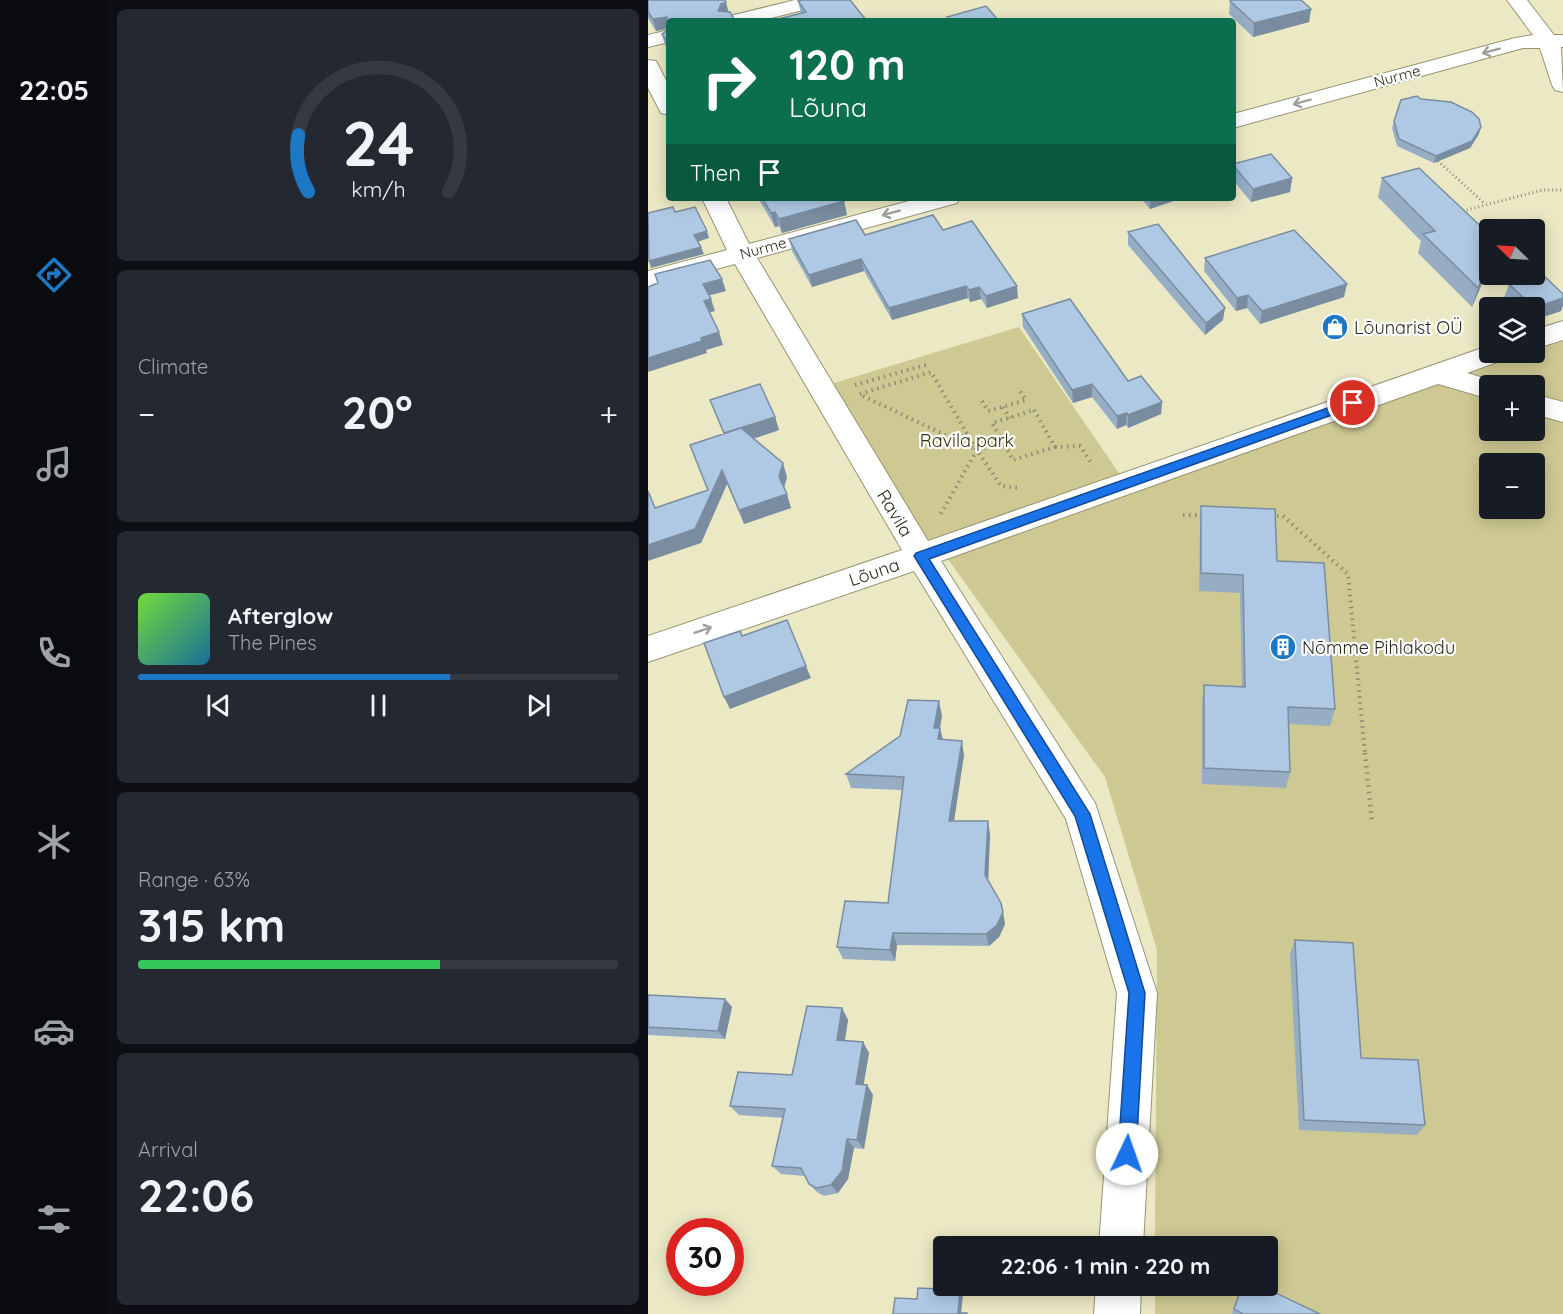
<!DOCTYPE html>
<html lang="en">
<head>
<meta charset="utf-8">
<style>
	:root { --surface:#171b24; --page:#242831; --text:#f1f3f6; --muted:#9ea1a6; --line:#363941; --accent:#1c77c4 }
	body { margin:0; font-family:Quicksand,sans-serif; background:var(--page); color:var(--text); height:100vh; display:flex; flex-direction:column; font-size:22px; white-space:nowrap }
	* { box-sizing:border-box; margin:0 }
	p { font-size:20px; color:var(--muted) }
	.icon { flex:none; width:33px; height:33px; fill:none; stroke:currentColor; stroke-width:2; stroke-linecap:round; stroke-linejoin:round }
	.map { position:relative; flex:1; overflow:hidden }
	.drawer { display:flex; flex-direction:column; gap:9px; padding:9px; background:#0d0f14; width:540px }
	.drawer>* { flex:none }
	.top-card { position:absolute; left:18px; top:18px; width:570px; height:183px; border-radius:6px; box-shadow:0 3px 15px #0003; background:#0b6e4f; color:#fff; overflow:hidden }
	.needle { width:39px; rotate:294deg }
	.controls { position:absolute; left:831px; top:219px; display:grid; gap:12px }
	.controls a { display:grid; place-items:center; width:66px; height:66px; border-radius:6px; background:var(--surface); box-shadow:0 3px 15px #0003; font-size:30px }
	.speed { position:absolute; left:18px; top:1218px; display:flex; gap:12px; font-size:30px; font-weight:700; text-align:center }
	.speed>* { display:grid; place-content:center; width:78px; height:78px; border-radius:50%; background:var(--surface); box-shadow:0 3px 15px #0003; line-height:1 }
	.speed .limit { border:9px solid #d22; background:#fff; color:#111 }
	.pin { position:absolute; display:grid; place-items:center; width:51px; height:51px; color:#fff; margin:-26px; border:3px solid #fff; border-radius:50%; box-shadow:0 2px 6px #0007 }
	.me { position:absolute; width:66px; margin:-33px; rotate:3deg; stroke-linejoin:round; filter:drop-shadow(0 0 4px #0008) }
	.turn { display:flex; align-items:center; gap:21px; height:126px; padding:0 24px; font-size:27px }
	.turn .icon { width:78px; height:78px; stroke-width:2.5 }
	.turn b { display:block; font-size:42px; line-height:51px }
	.then { display:flex; align-items:center; height:57px; padding:0 24px; background:#0003; gap:12px; font-size:22px }
	.big { font-size:45px; font-weight:700; line-height:1.1 }
	.drawer .tile { flex:1; display:flex; flex-direction:column; justify-content:center; gap:9px; min-width:0; padding:0 21px; border-radius:9px; background:var(--page) }
	.drawer .dial { align-items:center; gap:0 }
	.dial svg { height:156px; overflow:visible; fill:none; stroke:var(--line); stroke-width:7; stroke-linecap:round; text-anchor:middle }
	.dial text { fill:var(--text); stroke:none }
	.song { display:flex; align-items:center; gap:18px }
	.cover { width:72px; height:72px; border-radius:9px; background:linear-gradient(135deg,hsl(100 70% 55%),hsl(200 70% 35%)) }
	.played { height:6px; border-radius:3px; background:linear-gradient(90deg,var(--accent) 65%,var(--line) 65%) }
	.keys { display:flex; justify-content:space-around; direction:ltr }
	.heat { display:flex; justify-content:space-between; align-items:center; font-size:33px; direction:ltr }
	.charge { height:9px; border-radius:4px; background:linear-gradient(90deg,#34c759 63%,var(--line) 0) }
	.trip { position:absolute; left:285px; top:1236px; width:345px; height:60px; border-radius:6px; background:var(--surface); box-shadow:0 3px 15px #0003; font-weight:700; line-height:60px; text-align:center }
	main { display:flex; flex:1; min-height:0 }
	.menu { display:flex; flex-direction:column; width:108px; justify-content:space-around; align-items:center; background:#090b0e; color:var(--muted) }
	.menu .icon { width:42px; height:42px }
	.menu .active { color:var(--accent) }
	.menu b { font-size:27px; color:var(--text) }
	.map>svg:first-child { display:block }
	.green { fill:#cec993; fill-rule:evenodd }
	.lines { fill:none; stroke-linecap:round; stroke-linejoin:round }
	.minor-casing { stroke:#979473; stroke-width:2 }
	.path-far2 { stroke:#8d8b72; stroke-width:3; stroke-dasharray:1 3; stroke-linecap:butt }
	.path-far1 { stroke:#8d8b72; stroke-width:4; stroke-dasharray:1.5 4.5; stroke-linecap:butt }
	.path { stroke:#8d8b72; stroke-width:4.5; stroke-dasharray:1.5 5; stroke-linecap:butt }
	.minor { fill:#fff; fill-rule:evenodd }
	.wall { fill:#96adc4 }
	.shaded-wall { fill:#7a8da0 }
	.building { fill:#afc9e4; stroke:#7a8da0; stroke-width:1.5 }
	.oneway { stroke:#a09f99 }
	.route { fill:#1a73e8; stroke:#114b97; stroke-width:1.5 }
	.labels { text-anchor:middle; dominant-baseline:central; stroke-width:4.5; stroke-linejoin:round; paint-order:stroke }
	.far-street-label { font-size:15px; fill:#2b2a1c; stroke:#fff }
	.poi-label { font-size:18px; fill:#2b2a1c; stroke:#fff; text-anchor:start }
	.park-label { font-size:18px; fill:#34300a; stroke:#fff }
	.street-label { font-size:18px; fill:#2b2a1c; stroke:#fff }
</style>
</head>
<body>
<main>
<nav class="menu">
<b>22:05</b>
<svg class="icon active" aria-label="directions" viewBox="0 0 24 24"><path d="M12 3l9 9-9 9-9-9zM9 14v-3h6M13 9l2 2-2 2"/></svg>
<svg class="icon" aria-label="music" viewBox="0 0 24 24"><path d="M9 18V5l10-2v13"/><circle cx="6" cy="18" r="3"/><circle cx="16" cy="16" r="3"/></svg>
<svg class="icon" aria-label="phone" viewBox="0 0 24 24"><path d="M5 4h4l2 5-3 2q2 4 5 5l2-3 5 2v4C11 20 4 13 5 4z"/></svg>
<svg class="icon" aria-label="climate" viewBox="0 0 24 24"><path d="M12 3v18M4 7l16 10M4 17L20 7"/></svg>
<svg class="icon" aria-label="car" viewBox="0 0 24 24"><path d="M5 17H2v-5l4-1 3-4h7l3 4 3 1v5h-3M9 17h6M6 11h13"/><circle cx="7" cy="17" r="2"/><circle cx="17" cy="17" r="2"/></svg>
<svg class="icon" aria-label="filters" viewBox="0 0 24 24"><path d="M4 7h16M4 17h16"/><circle cx="9" cy="7" r="2"/><circle cx="15" cy="17" r="2"/></svg>
</nav>
<section class="drawer">
<div class="tile dial"><svg viewBox="0 0 100 80">
<path d="M14 69A42 42 0 1 1 86 69"/>
<path d="M14 69A42 42 0 0 1 9 40" stroke="#1c77c4"/>
<text x="50" y="56" font-size="32" font-weight="700">24</text>
<text x="50" y="72" font-size="11">km/h</text>
</svg></div>
<div class="tile"><p>Climate</p>
<div class="heat"><a>−</a><b class="big">20°</b><a>+</a></div>
</div>
<div class="tile">
<div class="song"><i class="cover"></i><div><b>Afterglow</b><p>The Pines</p></div></div>
<div class="played"></div>
<div class="keys"><svg class="icon" aria-label="previous" viewBox="0 0 24 24"><path d="M18 5L8 12l10 7zM5 5v14"/></svg><svg class="icon" aria-label="pause" viewBox="0 0 24 24"><path d="M8 5v14M16 5v14"/></svg><svg class="icon" aria-label="next" viewBox="0 0 24 24"><path d="M6 5l10 7-10 7zM19 5v14"/></svg></div>
</div>
<div class="tile"><p>Range · 63%</p><b class="big">315 km</b><div class="charge"></div></div>
<div class="tile"><p>Arrival</p><b class="big">22:06</b></div>
</section>
<div class="map">
<svg width="915" height="1314" viewBox="0 0 915 1314">
	<rect width="100%" height="100%" fill="#ebe8c4"/>
	<path class="green" d="M 371,327 L 477,482 L 273,556 L 173,387 Z
		M 915,332 L 915,1314 L 507,1314 L 507,1286 L 620,1286 L 620,1246 L 507,1246 L 509,950 L 457,777 L 299,558 L 859,353 L 886,352 L 887,342 ZM 842,386 L 886,386 L 886,430 L 842,430 ZM 842,464 L 886,464 L 886,508 L 842,508 Z"/>
	<g class="lines">
		<defs>
			<path id="minor" d="M 147,0 L 182,0 L 179,4 L 111,21 L 75,21 L 78,17 Z
				M 859,0 L 879,0 L 906,35 L 915,35 L 915,47 L 913,47 L 915,92 L 907,90 L 904,85 L 892,48 L 875,48 L 585,128 L 585,114 L 867,38 L 885,35 Z
				M 21,30 L 21,42 L 0,47 L 0,35 Z
				M 0,60 L 8,61 L 21,86 L 21,115 L 13,113 L 0,88 Z
				M 54,198 L 78,198 L 101,244 L 272,198 L 312,198 L 309,203 L 109,258 L 280,541 L 840,346 L 842,352 L 863,352 L 860,358 L 819,373 L 852,383 L 853,386 L 842,386 L 842,399 L 790,384 L 293,561 L 447,803 L 509,993 L 495,1246 L 451,1246 L 469,993 L 418,819 L 266,571 L 0,662 L 0,636 L 254,550 L 87,264 L 0,287 L 0,271 L 79,250 Z
				M 915,321 L 915,340 L 886,349 L 886,330 Z
				M 886,394 L 915,402 L 915,422 L 886,414 Z
				M 448,1286 L 493,1286 L 492,1314 L 446,1314 Z"/>
		</defs>
		<use href="#minor" class="minor-casing"/>
		<path class="path-far2" d="M 790,161 L 837,204
			M 811,212 L 895,190 L 915,190"/>
		<path class="path-far1" d="M 207,385 L 281,364
			M 212,394 L 283,372 L 328,449
			M 215,396 L 329,450 L 291,517
			M 334,401 L 340,411 L 378,400 L 372,391
			M 355,407 L 362,418
			M 386,410 L 407,447 L 365,460 L 344,423 Z
			M 354,442 L 329,450 L 353,486 L 372,488
			M 407,447 L 432,446 L 445,465
			M 535,515 L 555,515
			M 623,516 L 635,516 L 700,574 L 717,754"/>
		<path class="path" d="M 717,753 L 724,822"/>
		<use href="#minor" class="minor"/>
	</g>
	<path class="wall" d="M 0,0 L 21,21 L 21,51 L 17,45 L 14,34 L 20,30 L 20,29 L 8,31 L 0,18 Z
		M 150,1 L 219,21 L 153,13 Z
		M 582,1 L 663,9 L 661,22 L 605,37 L 581,14 Z
		M 773,99 L 831,134 L 822,148 L 786,163 L 749,146 L 744,128 L 746,121 Z
		M 585,164 L 644,178 L 642,192 L 603,202 L 585,180 Z
		M 734,178 L 842,265 L 824,307 L 770,253 L 773,241 L 730,197 Z
		M 110,198 L 194,198 L 196,201 L 199,215 L 134,233 L 131,226 L 127,227 Z
		M 493,198 L 534,198 L 502,209 Z
		M 295,230 L 370,298 L 339,308 L 333,299 L 322,302 L 320,298 L 244,320 L 216,271 L 164,287 L 144,251 L 141,239 Z
		M 480,232 L 575,320 L 557,335 L 480,245 Z
		M 557,258 L 696,297 L 612,324 L 599,308 L 588,311 L 556,271 Z
		M 861,284 L 913,311 L 886,320 L 886,308 L 866,308 L 856,298 Z
		M 374,314 L 480,381 L 514,402 L 513,414 L 480,428 L 478,425 L 469,429 L 444,397 L 425,403 L 375,327 Z
		M 62,400 L 127,417 L 131,430 L 105,439 L 139,477 L 136,488 L 143,508 L 96,524 L 79,484 L 53,543 L 7,508 L 60,490 L 76,434 Z
		M 553,506 L 629,561 L 687,709 L 682,726 L 640,724 L 642,772 L 638,788 L 554,784 L 554,702 L 556,685 L 594,687 L 592,593 L 551,591 L 552,525 Z
		M 294,716 L 292,728 L 295,740 L 316,755 L 306,821 L 342,834 L 340,880 L 353,903 L 357,924 L 351,937 L 341,946 L 249,945 L 247,961 L 195,959 L 189,947 L 240,903 L 254,790 L 203,788 L 198,774 Z
		M 647,940 L 713,1058 L 777,1125 L 769,1135 L 651,1130 L 642,954 Z
		M 0,995 L 77,999 L 84,1007 L 77,1039 L 0,1035 Z
		M 194,1008 L 200,1020 L 197,1040 L 215,1042 L 221,1053 L 215,1085 L 219,1085 L 225,1095 L 216,1149 L 206,1148 L 200,1179 L 190,1193 L 176,1196 L 169,1192 L 161,1184 L 157,1176 L 133,1174 L 124,1166 L 135,1118 L 91,1115 L 82,1106 L 144,1075 Z
		M 593,1286 L 613,1286 L 672,1314 L 585,1314 L 584,1313 Z"/>
	<path class="shaded-wall" d="M 78,2 L 81,14 L 70,11 L 73,4 Z
		M 663,9 L 661,22 L 605,37 L 606,23 Z
		M 19,17 L 21,28 L 8,31 L 5,19 Z
		M 833,127 L 831,134 L 822,148 L 786,163 L 788,156 Z
		M 644,178 L 642,192 L 603,202 L 605,189 Z
		M 503,198 L 534,198 L 502,209 Z
		M 196,201 L 199,215 L 134,233 L 131,219 Z
		M 127,212 L 131,226 L 127,227 L 123,213 Z
		M 59,231 L 61,238 L 49,242 L 46,235 Z
		M 53,247 L 56,254 L 3,268 L 1,261 Z
		M 213,259 L 216,271 L 164,287 L 161,275 Z
		M 842,261 L 842,265 L 824,307 L 830,288 Z
		M 74,279 L 78,291 L 59,296 L 55,284 Z
		M 699,284 L 696,297 L 612,324 L 614,311 Z
		M 318,286 L 320,298 L 244,320 L 241,308 Z
		M 369,286 L 370,298 L 339,308 L 338,296 Z
		M 331,287 L 333,299 L 322,302 L 321,290 Z
		M 600,295 L 599,308 L 588,311 L 589,298 Z
		M 915,298 L 915,306 L 913,311 L 886,320 L 886,308 Z
		M 63,299 L 67,311 L 60,313 L 56,301 Z
		M 577,308 L 575,320 L 557,335 L 558,323 Z
		M 71,332 L 75,345 L 58,350 L 59,353 L 0,372 L 0,358 L 53,338 Z
		M 444,384 L 444,397 L 425,403 L 424,390 Z
		M 514,402 L 513,414 L 480,428 L 480,415 Z
		M 479,413 L 478,425 L 469,429 L 469,416 Z
		M 127,417 L 131,430 L 81,447 L 76,433 Z
		M 135,463 L 139,477 L 135,491 L 131,477 Z
		M 74,470 L 79,484 L 53,543 L 0,561 L 0,545 L 47,529 Z
		M 139,494 L 143,508 L 96,524 L 91,510 Z
		M 158,666 L 163,678 L 82,709 L 76,697 Z
		M 291,701 L 294,716 L 289,742 L 286,728 Z
		M 292,728 L 295,742 L 290,739 Z
		M 314,741 L 316,755 L 304,834 L 301,821 Z
		M 340,821 L 342,834 L 340,888 L 337,875 Z
		M 355,912 L 357,924 L 351,937 L 341,946 L 338,934 Z
		M 245,933 L 249,945 L 247,961 L 242,950 Z
		M 77,999 L 84,1007 L 77,1039 L 70,1031 Z
		M 194,1008 L 200,1020 L 195,1051 L 189,1040 Z
		M 215,1042 L 221,1053 L 214,1094 L 208,1084 Z
		M 219,1085 L 225,1095 L 216,1149 L 209,1140 Z
		M 199,1139 L 206,1148 L 200,1179 L 190,1193 L 183,1185 Z
		M 312,1290 L 315,1294 L 313,1314 L 310,1313 Z"/>
	<path class="building" d="M 0,0 L 77,0 L 78,2 L 73,4 L 70,11 L 82,12 L 87,21 L 21,21 L 21,45 L 14,34 L 20,30 L 19,17 L 5,19 L 0,12 Z
		M 155,0 L 202,0 L 219,21 L 122,21 L 158,12 L 150,1 Z
		M 585,0 L 653,0 L 663,9 L 606,23 L 582,1 Z
		M 338,6 L 351,21 L 303,21 L 299,17 Z
		M 769,96 L 773,99 L 803,102 L 824,112 L 831,119 L 833,127 L 824,141 L 788,156 L 751,139 L 746,121 L 753,100 Z
		M 623,154 L 644,178 L 605,189 L 585,165 L 585,164 Z
		M 771,168 L 842,235 L 842,261 L 830,288 L 775,234 L 787,231 L 734,178 Z
		M 114,198 L 194,198 L 196,201 L 131,219 L 127,212 L 123,213 Z
		M 25,207 L 27,212 L 47,207 L 59,231 L 46,235 L 53,247 L 1,261 L 0,213 Z
		M 285,215 L 295,230 L 324,221 L 369,286 L 338,296 L 331,287 L 321,290 L 318,286 L 241,308 L 213,259 L 161,275 L 141,239 L 208,220 L 217,235 Z
		M 510,224 L 577,308 L 558,323 L 480,232 Z
		M 646,230 L 699,284 L 614,311 L 600,295 L 589,298 L 557,258 Z
		M 62,260 L 74,279 L 55,284 L 63,299 L 56,301 L 71,332 L 53,338 L 54,341 L 0,358 L 0,287 L 10,283 L 7,274 Z
		M 893,273 L 915,294 L 915,298 L 886,308 L 861,284 Z
		M 422,299 L 480,381 L 493,376 L 514,402 L 480,415 L 479,413 L 469,416 L 444,384 L 424,390 L 374,314 Z
		M 112,384 L 127,417 L 76,433 L 62,400 Z
		M 93,428 L 135,463 L 131,477 L 139,494 L 91,510 L 74,470 L 47,529 L 0,545 L 0,491 L 7,508 L 60,490 L 42,445 Z
		M 553,506 L 627,509 L 629,561 L 676,563 L 687,709 L 640,707 L 642,772 L 556,768 L 556,685 L 597,687 L 595,575 L 553,573 Z
		M 139,620 L 158,666 L 76,697 L 56,643 L 92,631 L 94,636 Z
		M 260,700 L 291,701 L 286,728 L 292,728 L 290,739 L 314,741 L 301,821 L 340,821 L 337,875 L 353,903 L 355,912 L 349,925 L 338,934 L 245,933 L 242,950 L 189,947 L 197,901 L 240,903 L 256,777 L 198,774 L 252,736 Z
		M 647,940 L 705,943 L 713,1058 L 770,1060 L 777,1125 L 656,1120 Z
		M 0,995 L 77,999 L 70,1031 L 0,1027 Z
		M 159,1006 L 194,1008 L 189,1040 L 215,1042 L 208,1084 L 219,1085 L 209,1140 L 199,1139 L 194,1171 L 183,1185 L 168,1188 L 161,1184 L 153,1168 L 124,1166 L 137,1109 L 82,1106 L 90,1072 L 144,1075 Z
		M 594,1286 L 613,1286 L 672,1314 L 595,1314 L 586,1309 Z
		M 270,1288 L 312,1290 L 310,1313 L 319,1313 L 319,1314 L 245,1314 L 247,1298 L 269,1299 Z"/>
	<defs><path id="oneway-shaft" d="M-6 0H5M1.5-3L5.5 0L1.5 3" fill="none" stroke-width="1.6" stroke-linecap="round" stroke-linejoin="round" transform="scale(1.5)"/></defs>
	<g class="oneway">
		<use href="#oneway-shaft" transform="translate(843 51) rotate(165)"/>
		<use href="#oneway-shaft" transform="translate(654 102) rotate(165)"/>
		<use href="#oneway-shaft" transform="translate(243 213) rotate(165)"/>
		<use href="#oneway-shaft" transform="translate(55 630) rotate(-19)"/>
	</g>
	<path class="route" d="M 705,399 L 709,400 L 709,406 L 281,559 L 442,814 L 497,993 L 488,1154 L 485,1161 L 479,1163 L 473,1161 L 470,1154 L 481,993 L 427,816 L 266,556 L 268,553 Z"/>
	<defs>
		<symbol id="shop-disc" viewBox="-11 -11 22 22"><circle r="9.5" fill="#1c77c4" stroke="#fff"/><path d="M-5-2.5h2.3a2.7 3.5 0 0 1 5.4 0H5L5.5 6h-11ZM-1.5-2.5h3a1.5 2.3 0 0 0-3 0Z" fill="#fff"/></symbol>
		<symbol id="building-disc" viewBox="-11 -11 22 22"><circle r="9.5" fill="#1c77c4" stroke="#fff"/><path d="M-4-6H4V6H1V3H-1V6H-4ZM-2.5-4.3h1.7v1.8h-1.7ZM.8-4.3h1.7v1.8H.8ZM-2.5-1h1.7V.8h-1.7ZM.8-1h1.7V.8H.8Z" fill="#fff"/></symbol>
	</defs>
	<g fill-rule="evenodd">
		<use href="#shop-disc" x="672" y="312" width="30" height="30"/>
		<use href="#building-disc" x="620" y="632" width="30" height="30"/>
	</g>
	<g class="labels">
		<g class="far-street-label">
			<text transform="translate(749 76) rotate(-15)">Nurme</text>
			<text transform="translate(115 248) rotate(-15)">Nurme</text>
		</g>
		<g class="poi-label">
			<text x="706" y="327">Lõunarist OÜ</text>
			<text x="654" y="647">Nõmme Pihlakodu</text>
		</g>
		<g class="park-label">
			<text x="319" y="440">Ravila park</text>
		</g>
		<g class="street-label">
			<text transform="translate(247 513) rotate(59)">Ravila</text>
			<text transform="translate(226 572) rotate(-19)">Lõuna</text>
		</g>
	</g>
</svg>
<div class="controls">
<a><svg class="needle" viewBox="-14 -14 28 28"><path d="M0-13l5 13h-10z" fill="#e53935"/><path d="M0 13l5-13h-10z" fill="#9ea1a6"/></svg></a>
<a><svg class="icon" aria-label="layers" viewBox="0 0 24 24"><path d="M12 4l9 5-9 5-9-5zM3 14l9 5 9-5"/></svg></a>
<a>+</a>
<a>−</a>
</div>
<div class="speed"><div class="limit">30</div></div>
<div class="pin" style="left:705px;top:403px;background:#d93025"><svg class="icon" aria-label="arrive" viewBox="0 0 24 24"><path d="M6 21V4h12l-3 4 3 4H6"/></svg></div>
<svg class="me" style="left:479px;top:1154px" viewBox="-20 -20 40 40"><circle r="19" fill="#fff"/><path d="M0-13L10 11 0 6-10 11z" fill="#1a73e8"/></svg>
<div class="trip">22:06 · 1 min · 220 m</div>
<div class="top-card">
<div class="turn"><svg class="icon" aria-label="right" viewBox="0 0 24 24"><path d="M7 20v-9h11M14 6l5 5-5 5"/></svg><div><b>120 m</b>Lõuna</div></div>
<div class="then">Then<svg class="icon" aria-label="arrive" viewBox="0 0 24 24"><path d="M6 21V4h12l-3 4 3 4H6"/></svg></div>
</div>
</div>
</main>
</body>
</html>
